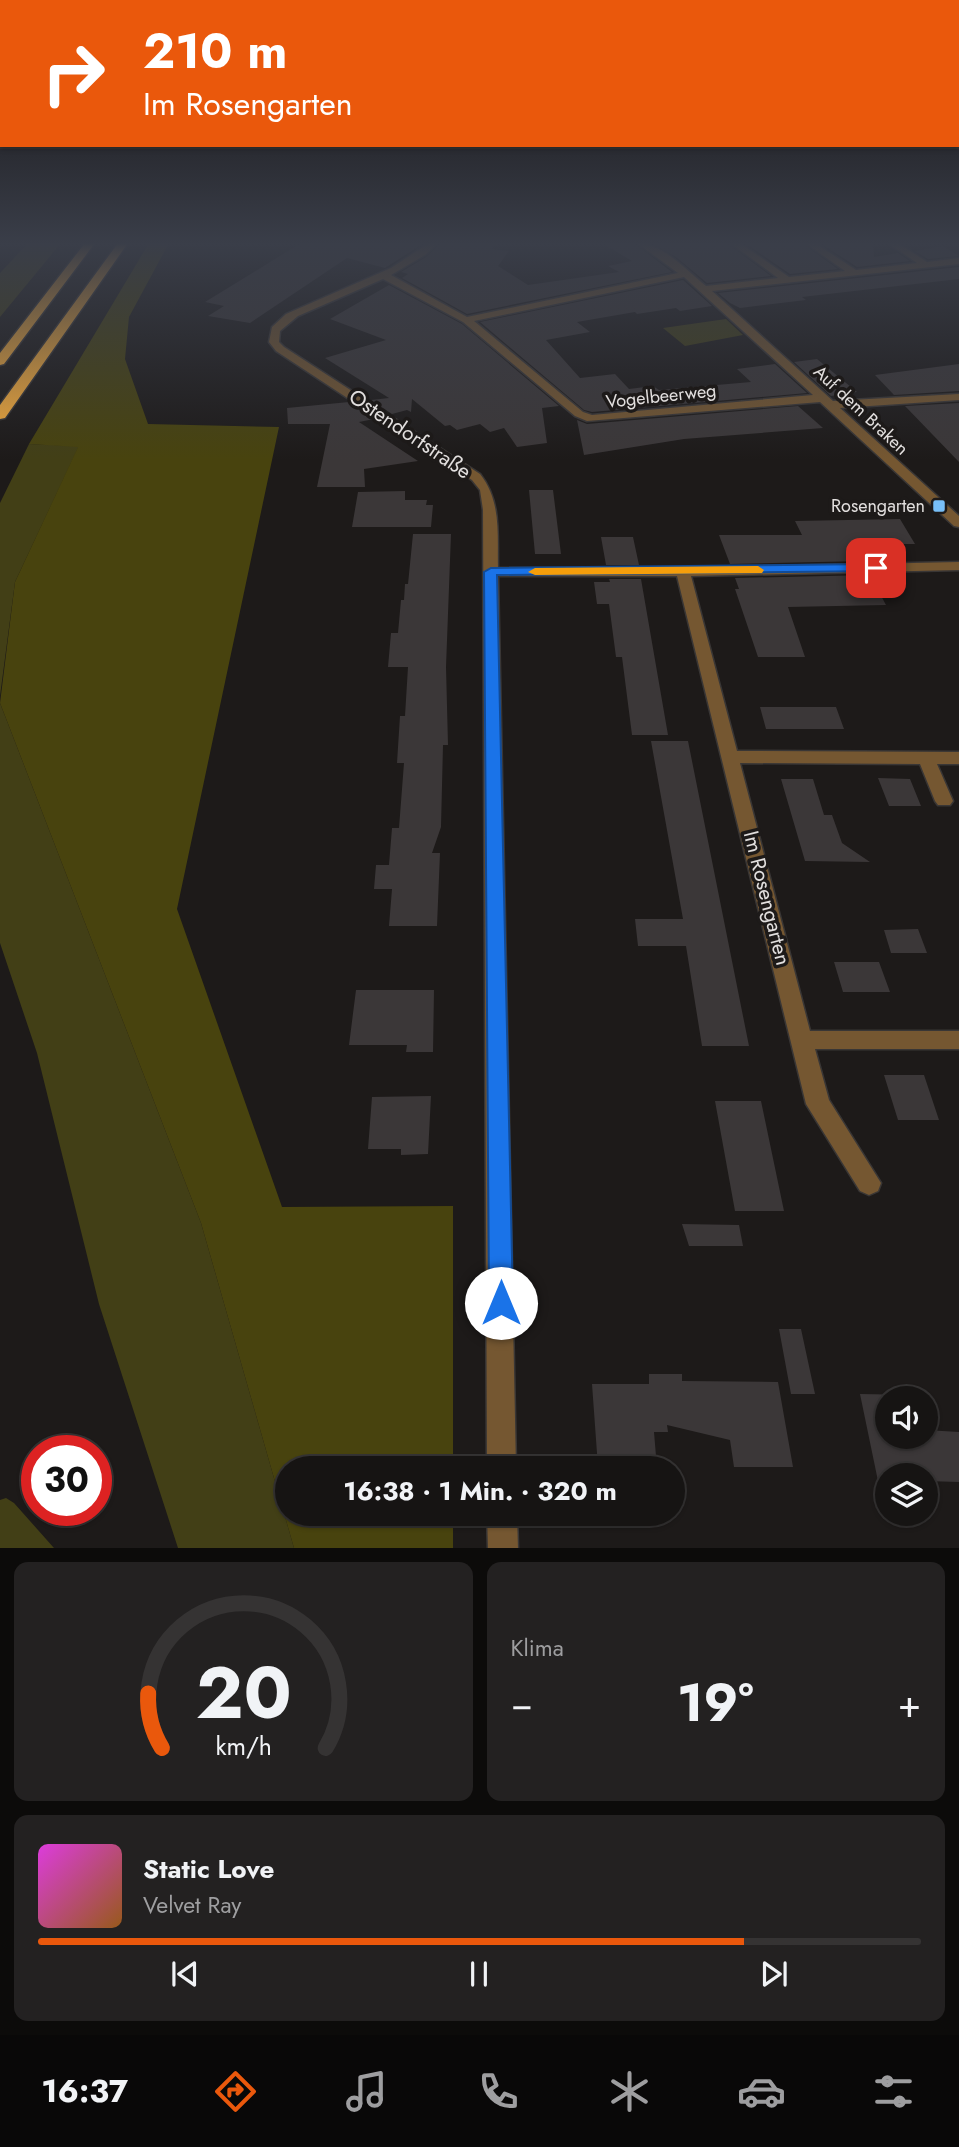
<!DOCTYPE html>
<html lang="de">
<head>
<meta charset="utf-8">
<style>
	:root { --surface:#161413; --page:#232121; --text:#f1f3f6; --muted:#9e9ea0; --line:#353333; --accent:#ea580c }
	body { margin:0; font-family:Jost,sans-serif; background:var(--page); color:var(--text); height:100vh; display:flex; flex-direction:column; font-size:26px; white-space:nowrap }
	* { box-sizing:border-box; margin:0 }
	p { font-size:23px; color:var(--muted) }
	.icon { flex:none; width:38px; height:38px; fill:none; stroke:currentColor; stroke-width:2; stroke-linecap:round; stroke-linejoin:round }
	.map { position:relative; height:1548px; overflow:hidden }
	.sheet { display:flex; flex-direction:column; gap:14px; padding:14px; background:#0c0b0a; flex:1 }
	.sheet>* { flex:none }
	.banner { position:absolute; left:0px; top:0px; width:959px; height:147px; box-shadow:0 2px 5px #0004,0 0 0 2px var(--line); background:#ea580c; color:#fff; overflow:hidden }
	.buttons { position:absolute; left:875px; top:1386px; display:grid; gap:14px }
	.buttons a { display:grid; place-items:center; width:63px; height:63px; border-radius:50%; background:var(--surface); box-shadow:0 2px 5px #0004,0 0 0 2px var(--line); font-size:35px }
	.speed { position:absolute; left:21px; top:1435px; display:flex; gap:14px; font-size:35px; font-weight:700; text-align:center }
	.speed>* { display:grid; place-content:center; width:91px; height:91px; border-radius:50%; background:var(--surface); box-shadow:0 2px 5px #0004,0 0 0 2px var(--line); line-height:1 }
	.speed .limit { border:10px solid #d22; background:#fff; color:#111 }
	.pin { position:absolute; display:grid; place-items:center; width:60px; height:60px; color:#fff; margin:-30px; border-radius:14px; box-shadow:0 4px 10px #0006 }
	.me { position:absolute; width:77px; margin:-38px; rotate:0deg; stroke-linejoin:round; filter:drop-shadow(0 0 5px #0008) }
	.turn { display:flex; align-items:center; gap:24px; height:147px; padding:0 28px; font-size:32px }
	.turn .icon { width:91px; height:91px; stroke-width:2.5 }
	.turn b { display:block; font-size:49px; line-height:60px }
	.big { font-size:52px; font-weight:700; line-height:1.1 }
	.sheet .widget { flex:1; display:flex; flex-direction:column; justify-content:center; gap:10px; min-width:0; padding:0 24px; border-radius:14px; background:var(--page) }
	.sheet .dial { align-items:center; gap:0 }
	.dial svg { height:182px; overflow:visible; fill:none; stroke:var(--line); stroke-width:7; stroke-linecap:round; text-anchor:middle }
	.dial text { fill:var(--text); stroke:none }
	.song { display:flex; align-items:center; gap:21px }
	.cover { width:84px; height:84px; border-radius:10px; background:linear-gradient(135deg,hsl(300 70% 55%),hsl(30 70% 35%)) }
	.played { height:7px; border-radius:4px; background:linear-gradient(90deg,var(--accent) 80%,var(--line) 80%) }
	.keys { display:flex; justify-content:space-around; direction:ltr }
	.heat { display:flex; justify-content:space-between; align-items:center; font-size:38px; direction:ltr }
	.sheet .tiles { flex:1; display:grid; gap:14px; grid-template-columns:1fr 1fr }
	.widget:last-child { grid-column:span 2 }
	.trip { position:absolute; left:275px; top:1456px; width:410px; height:70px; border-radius:35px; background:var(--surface); box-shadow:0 2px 5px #0004,0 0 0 2px var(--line); font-weight:700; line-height:70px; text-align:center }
	.dock { display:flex; height:112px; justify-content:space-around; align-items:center; background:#090808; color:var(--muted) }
	.dock .icon { width:49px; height:49px }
	.dock .selected { color:var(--accent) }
	.dock b { font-size:32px; color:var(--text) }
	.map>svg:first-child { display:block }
	.green { fill:#423f16 }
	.forest { fill:#48430e }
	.building { fill:#3b3738 }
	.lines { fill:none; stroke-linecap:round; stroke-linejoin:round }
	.street-casing { stroke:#393635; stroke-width:3 }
	.highway-casing { stroke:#393635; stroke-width:3 }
	.street { fill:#755731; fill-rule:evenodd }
	.highway { fill:#f6ac3c; fill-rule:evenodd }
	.route { fill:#1a73e8; stroke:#114b97; stroke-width:2 }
	.slow { fill:#f59e0b }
	.poi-dot { fill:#78bff7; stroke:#1d1a19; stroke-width:2.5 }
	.labels { text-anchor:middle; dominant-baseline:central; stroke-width:7; stroke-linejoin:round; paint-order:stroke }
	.far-street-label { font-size:18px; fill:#e2dfde; stroke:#1d1a19 }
	.far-poi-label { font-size:18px; fill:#e2dfde; stroke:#1d1a19; text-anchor:end }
	.street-label { font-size:21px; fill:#e2dfde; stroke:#1d1a19 }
</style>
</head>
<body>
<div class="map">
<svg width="959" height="1549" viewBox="0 0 959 1549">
	<rect width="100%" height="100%" fill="#1d1a19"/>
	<path class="green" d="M 28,243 L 61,243 L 0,317 L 0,273 Z
		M 726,319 L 743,335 L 685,346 L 663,328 Z
		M 29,444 L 79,446 L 15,582 L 0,696 L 0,503 Z
		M 0,703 L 201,1223 L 294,1548 L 178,1548 L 99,1304 L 37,1053 L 0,943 Z
		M 6,1498 L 14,1503 L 54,1548 L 0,1548 L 0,1500 Z"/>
	<path class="forest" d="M 149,243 L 169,243 L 129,317 L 125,359 L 148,424 L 279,427 L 177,909 L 282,1207 L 453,1206 L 453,1468 L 287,1468 L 287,1514 L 453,1514 L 453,1548 L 294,1548 L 201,1223 L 0,703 L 15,582 L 78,447 L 29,444 Z"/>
	<path class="building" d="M 301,243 L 424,243 L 385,268 L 347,258 L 250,323 L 208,316 L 224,306 L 205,302 Z
		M 441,243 L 497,243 L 492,249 L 509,251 L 498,266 L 528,285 L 619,272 L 608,266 L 632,261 L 602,243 L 634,243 L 672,272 L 467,314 L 402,278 L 408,274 L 401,272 L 426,257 Z
		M 651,243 L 727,243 L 771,276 L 707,283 L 676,257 Z
		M 745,243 L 802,243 L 838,269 L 790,274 Z
		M 820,243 L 873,243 L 874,257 L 898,253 L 910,261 L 857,267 Z
		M 943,246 L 959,256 L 928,259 L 914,251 Z
		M 959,267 L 959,279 L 802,297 L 806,300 L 740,308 L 730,303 L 718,293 Z
		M 683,280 L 712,306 L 680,311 L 676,308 L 637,314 L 635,312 L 577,322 L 590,332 L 546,340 L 580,378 L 615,374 L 629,389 L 653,386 L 659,390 L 751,382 L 737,369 L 775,364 L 807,393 L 592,412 L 584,410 L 480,322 Z
		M 389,285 L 462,324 L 559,406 L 542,408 L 547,443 L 517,447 L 504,428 L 490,432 L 480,424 L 457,430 L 450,425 L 445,426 L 412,399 L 411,412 L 407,410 L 392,414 L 371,400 L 389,398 L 325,358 L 386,340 L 330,319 Z
		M 817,359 L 857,392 L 831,396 L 794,362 Z
		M 959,364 L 959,391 L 894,395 L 875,375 Z
		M 349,402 L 374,419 L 359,422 L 418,461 L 364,469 L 365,487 L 317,487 L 330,424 L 288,424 L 287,408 Z
		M 959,403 L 959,462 L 905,406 Z
		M 798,406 L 823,428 L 684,439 L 584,455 L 577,420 L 587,424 Z
		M 529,490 L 553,490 L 561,554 L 535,554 Z
		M 405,491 L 405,500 L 427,500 L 426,505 L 433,505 L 431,527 L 352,527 L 358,492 Z
		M 900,519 L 915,544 L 855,544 L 864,561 L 730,564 L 719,535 L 802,535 L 795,521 Z
		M 413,534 L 451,534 L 446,667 L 448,745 L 443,745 L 441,827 L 432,853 L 440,853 L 437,926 L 389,926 L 392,889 L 374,889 L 376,865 L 389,865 L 392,828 L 399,828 L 404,763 L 397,763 L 400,716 L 405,716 L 408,667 L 388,667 L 391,633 L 398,633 L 401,600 L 404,600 L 405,584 L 408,584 Z
		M 601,537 L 633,537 L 639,565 L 606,565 Z
		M 870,575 L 886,605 L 788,607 L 805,657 L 758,657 L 735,589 L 739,589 L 735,578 Z
		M 609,579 L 641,579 L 668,735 L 632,735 L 622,657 L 616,657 L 609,604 L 597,604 L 594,582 L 610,582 Z
		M 760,707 L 836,707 L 844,729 L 766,729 Z
		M 651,741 L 688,741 L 749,1046 L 702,1046 L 686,946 L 638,946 L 635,919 L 683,919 Z
		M 878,778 L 910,779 L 921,806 L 889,806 Z
		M 781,779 L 813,779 L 824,815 L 832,815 L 842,843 L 870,862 L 805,861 Z
		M 918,929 L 927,953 L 891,953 L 884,930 Z
		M 834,962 L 879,962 L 890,992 L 843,992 Z
		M 356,990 L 434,990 L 433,1052 L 406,1052 L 407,1045 L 349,1045 Z
		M 884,1075 L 924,1075 L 939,1120 L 898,1120 Z
		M 431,1096 L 428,1154 L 401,1155 L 401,1149 L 368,1149 L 372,1097 Z
		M 715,1101 L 761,1101 L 784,1211 L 735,1211 Z
		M 682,1224 L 739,1225 L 743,1246 L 689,1246 Z
		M 779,1329 L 801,1329 L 815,1394 L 791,1394 Z
		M 649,1374 L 682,1374 L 682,1381 L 778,1382 L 793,1467 L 734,1467 L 730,1440 L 667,1425 L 668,1432 L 654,1432 L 657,1468 L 598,1467 L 592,1384 L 649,1384 Z
		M 860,1394 L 917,1395 L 918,1398 L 887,1398 L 887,1437 L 926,1437 L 926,1430 L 959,1432 L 959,1482 L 926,1481 L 926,1475 L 887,1475 L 887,1481 L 878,1481 Z"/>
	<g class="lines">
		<defs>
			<path id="street" d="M 429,243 L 438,243 L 425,255 L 391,275 L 467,317 L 678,273 L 637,243 C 663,243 687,271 706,286 L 778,278 L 730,243 L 740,243 L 789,277 L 845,271 L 805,243 L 815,243 L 856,270 L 917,263 L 888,243 L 898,243 L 927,262 L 959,258 L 959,264 L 712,291 L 833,401 L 959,394 L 959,400 L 840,408 L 959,516 L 959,527 L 954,526 L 820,402 L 587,421 L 575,416 L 463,322 L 383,279 L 298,316 L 280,331 L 279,342 L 284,347 L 480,474 C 502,502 497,535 498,568 L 683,568 L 959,562 L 959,570 L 691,576 L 737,751 L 959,752 L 959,764 L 937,764 L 953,801 L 950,805 L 938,805 L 935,801 L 920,764 L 740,763 L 810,1031 L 959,1031 L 959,1049 L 815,1049 L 829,1100 L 881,1183 L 878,1191 L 869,1195 L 860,1191 L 806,1104 L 677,576 L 498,576 L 516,1468 L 487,1468 L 483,510 L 480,490 L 472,480 L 276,351 L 269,342 L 272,327 L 286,314 L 391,268 ZM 684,277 L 813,395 L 592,415 L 583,412 L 474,321 Z
				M 487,1514 L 517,1514 L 518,1549 L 488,1549 Z"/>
			<path id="highway" d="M 85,243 L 95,243 L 4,364 L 0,365 L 0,353 Z
				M 118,243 L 128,243 L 5,418 L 0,419 L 0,405 Z"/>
		</defs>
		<use href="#street" class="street-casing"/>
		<use href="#highway" class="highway-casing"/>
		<use href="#street" class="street"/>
		<use href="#highway" class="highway"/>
	</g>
	<linearGradient id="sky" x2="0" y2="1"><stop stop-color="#100e0e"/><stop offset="0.53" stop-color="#3a3e49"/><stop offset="1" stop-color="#3a3e49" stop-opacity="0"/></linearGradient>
	<rect width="959" height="460" fill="url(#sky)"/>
	<path class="route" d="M 876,564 L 883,568 L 881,571 L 497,575 L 513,1303 L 509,1311 L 501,1315 L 492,1311 L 489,1303 L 484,572 L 491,568 Z"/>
	<path class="slow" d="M 758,566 L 764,570 L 762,573 L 535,575 L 528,572 L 535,568 Z"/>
	<rect class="poi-dot" x="932" y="499" width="14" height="14" rx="3.5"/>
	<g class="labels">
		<g class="far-street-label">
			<text transform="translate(661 396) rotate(-6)">Vogelbeerweg</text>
			<text transform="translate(861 410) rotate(43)">Auf dem Braken</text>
		</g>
		<g class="far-poi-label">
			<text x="925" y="506">Rosengarten</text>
		</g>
		<g class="street-label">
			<text transform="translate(410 434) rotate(34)">Ostendorfstraße</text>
			<text transform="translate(767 898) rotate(76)">Im Rosengarten</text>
		</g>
	</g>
</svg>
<div class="buttons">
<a><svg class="icon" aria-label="sound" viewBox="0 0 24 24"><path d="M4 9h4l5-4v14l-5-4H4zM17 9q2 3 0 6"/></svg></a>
<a><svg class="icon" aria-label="layers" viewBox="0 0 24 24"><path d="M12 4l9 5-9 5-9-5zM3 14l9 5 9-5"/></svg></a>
</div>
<div class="speed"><div class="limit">30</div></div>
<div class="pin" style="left:876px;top:568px;background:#d93025"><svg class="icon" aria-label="arrive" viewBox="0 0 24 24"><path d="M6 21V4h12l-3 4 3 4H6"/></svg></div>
<svg class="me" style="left:501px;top:1303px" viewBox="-20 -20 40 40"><circle r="19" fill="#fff"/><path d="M0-13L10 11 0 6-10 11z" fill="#1a73e8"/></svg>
<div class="trip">16:38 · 1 Min. · 320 m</div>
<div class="banner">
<div class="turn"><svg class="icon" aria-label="right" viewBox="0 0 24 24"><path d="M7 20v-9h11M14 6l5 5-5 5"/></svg><div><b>210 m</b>Im Rosengarten</div></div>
</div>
</div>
<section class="sheet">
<div class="tiles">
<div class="widget dial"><svg viewBox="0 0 100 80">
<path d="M14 69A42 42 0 1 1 86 69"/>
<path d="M14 69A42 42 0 0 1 8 45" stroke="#ea580c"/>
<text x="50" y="56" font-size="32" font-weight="700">20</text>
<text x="50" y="72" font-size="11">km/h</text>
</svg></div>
<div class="widget"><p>Klima</p>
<div class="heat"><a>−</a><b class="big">19°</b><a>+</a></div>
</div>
<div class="widget">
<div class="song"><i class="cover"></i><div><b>Static Love</b><p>Velvet Ray</p></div></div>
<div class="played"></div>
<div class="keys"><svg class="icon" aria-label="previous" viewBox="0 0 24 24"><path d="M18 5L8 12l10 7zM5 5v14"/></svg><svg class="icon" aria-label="pause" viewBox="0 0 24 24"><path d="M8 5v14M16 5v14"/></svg><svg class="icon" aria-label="next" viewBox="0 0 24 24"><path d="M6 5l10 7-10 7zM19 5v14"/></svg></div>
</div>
</div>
</section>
<nav class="dock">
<b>16:37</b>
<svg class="icon selected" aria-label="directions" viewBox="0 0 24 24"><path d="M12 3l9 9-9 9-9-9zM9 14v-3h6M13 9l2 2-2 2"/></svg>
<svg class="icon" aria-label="music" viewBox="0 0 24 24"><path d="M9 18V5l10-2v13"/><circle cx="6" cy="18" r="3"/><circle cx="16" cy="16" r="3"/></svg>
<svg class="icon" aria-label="phone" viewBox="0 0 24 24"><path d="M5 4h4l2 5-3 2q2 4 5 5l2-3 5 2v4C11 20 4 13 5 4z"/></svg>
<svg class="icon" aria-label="climate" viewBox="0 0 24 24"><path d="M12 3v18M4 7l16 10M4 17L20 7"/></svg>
<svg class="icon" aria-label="car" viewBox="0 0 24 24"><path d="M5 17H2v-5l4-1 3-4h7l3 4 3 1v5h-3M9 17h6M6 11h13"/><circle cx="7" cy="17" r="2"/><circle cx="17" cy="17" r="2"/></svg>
<svg class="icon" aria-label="filters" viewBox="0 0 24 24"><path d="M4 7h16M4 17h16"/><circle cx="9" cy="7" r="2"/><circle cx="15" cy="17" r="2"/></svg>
</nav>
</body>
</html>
